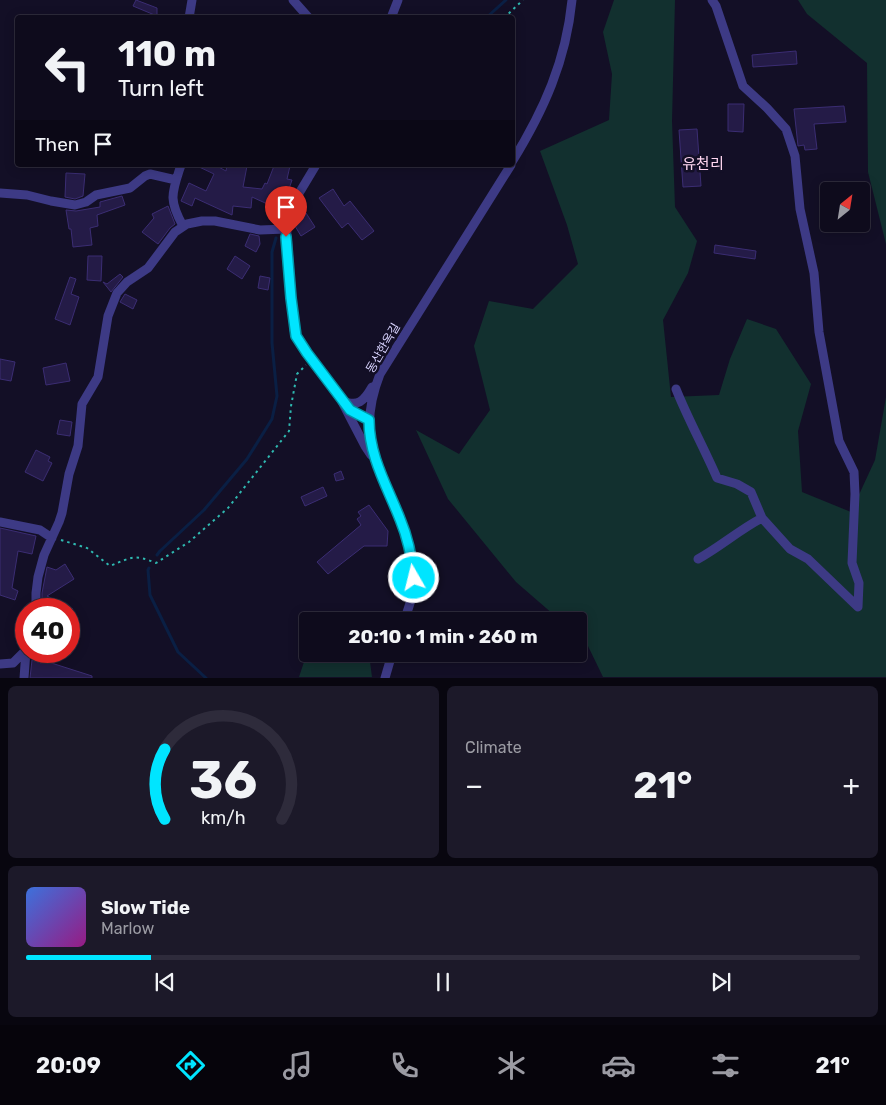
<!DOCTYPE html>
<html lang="en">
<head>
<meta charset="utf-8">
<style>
	:root { --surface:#0e0b1c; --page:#1c1929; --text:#f1f3f6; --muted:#9b9ba3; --line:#2e2b3b; --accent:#00e5ff }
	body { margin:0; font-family:Rubik,"Noto Sans KR",sans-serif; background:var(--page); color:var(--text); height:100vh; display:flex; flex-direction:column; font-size:19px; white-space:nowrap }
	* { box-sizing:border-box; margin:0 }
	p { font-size:16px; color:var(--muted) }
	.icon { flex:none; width:28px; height:28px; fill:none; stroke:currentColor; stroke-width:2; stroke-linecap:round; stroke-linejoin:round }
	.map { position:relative; height:678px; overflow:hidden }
	.sheet { display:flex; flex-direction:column; gap:8px; padding:8px; background:#08060f; flex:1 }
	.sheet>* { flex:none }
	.top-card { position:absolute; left:15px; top:15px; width:500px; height:152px; border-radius:5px; box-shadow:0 2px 12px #0003,0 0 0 1px var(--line); background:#0e0b1c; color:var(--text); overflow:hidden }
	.needle { width:32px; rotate:30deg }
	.controls { position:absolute; left:820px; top:182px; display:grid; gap:10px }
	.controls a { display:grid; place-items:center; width:50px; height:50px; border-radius:5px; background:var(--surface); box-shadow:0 2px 12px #0003,0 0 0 1px var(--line); font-size:25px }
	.speed { position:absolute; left:15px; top:598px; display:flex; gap:10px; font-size:25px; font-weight:700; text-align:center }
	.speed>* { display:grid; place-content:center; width:65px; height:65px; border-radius:50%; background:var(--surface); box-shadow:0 2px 12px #0003,0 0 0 1px var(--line); line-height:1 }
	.speed .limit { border:8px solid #d22; background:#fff; color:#111 }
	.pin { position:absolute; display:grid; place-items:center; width:42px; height:42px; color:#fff; margin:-51px -21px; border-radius:50% 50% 50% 0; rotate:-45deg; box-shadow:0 0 5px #0007 }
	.pin .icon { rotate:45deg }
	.me { position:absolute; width:55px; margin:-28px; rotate:352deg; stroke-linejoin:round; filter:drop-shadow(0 0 4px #0008) }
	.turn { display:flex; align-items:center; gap:18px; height:105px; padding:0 20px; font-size:22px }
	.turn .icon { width:65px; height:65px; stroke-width:2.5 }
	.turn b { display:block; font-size:35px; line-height:42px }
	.then { display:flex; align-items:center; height:48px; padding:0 20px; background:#0003; gap:10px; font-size:19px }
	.big { font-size:38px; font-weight:700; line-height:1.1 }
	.sheet .card { flex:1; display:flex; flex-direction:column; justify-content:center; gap:8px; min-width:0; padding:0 18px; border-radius:8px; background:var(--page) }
	.sheet .dial { align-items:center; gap:0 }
	.dial svg { height:130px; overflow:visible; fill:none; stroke:var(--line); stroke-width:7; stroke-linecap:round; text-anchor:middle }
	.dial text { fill:var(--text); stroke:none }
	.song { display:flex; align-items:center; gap:15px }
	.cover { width:60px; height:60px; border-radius:8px; background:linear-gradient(135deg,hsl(220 70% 55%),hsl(310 70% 35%)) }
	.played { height:5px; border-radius:2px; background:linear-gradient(90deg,var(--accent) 15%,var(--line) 15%) }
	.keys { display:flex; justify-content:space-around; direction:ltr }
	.heat { display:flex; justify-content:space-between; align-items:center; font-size:28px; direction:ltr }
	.sheet .tiles { flex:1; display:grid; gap:8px; grid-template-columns:1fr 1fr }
	.card:last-child { grid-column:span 2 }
	.trip { position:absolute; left:299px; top:612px; width:288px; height:50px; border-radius:5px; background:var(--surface); box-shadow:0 2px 12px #0003,0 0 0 1px var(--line); font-weight:700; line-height:50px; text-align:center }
	.dock { display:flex; height:80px; justify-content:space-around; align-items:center; background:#06040b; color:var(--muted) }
	.dock .icon { width:35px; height:35px }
	.dock .active { color:var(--accent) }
	.dock b { font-size:22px; color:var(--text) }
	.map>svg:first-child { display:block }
	.green { fill:#12302f }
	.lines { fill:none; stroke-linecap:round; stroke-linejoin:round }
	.stream { stroke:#0a1f44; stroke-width:3 }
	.building { fill:#241b47; stroke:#3b2d73 }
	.path { stroke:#2fb8b0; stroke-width:2; stroke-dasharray:2.5 4; stroke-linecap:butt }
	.minor { stroke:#3d3a85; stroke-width:9 }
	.route-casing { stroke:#0095a6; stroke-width:12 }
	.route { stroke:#00e5ff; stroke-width:9 }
	.labels { text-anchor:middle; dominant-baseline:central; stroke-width:5; stroke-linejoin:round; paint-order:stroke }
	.street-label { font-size:12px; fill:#d9d4ff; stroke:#130f26 }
	.quarter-label { font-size:15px; fill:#ffd6f0; stroke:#130f26 }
</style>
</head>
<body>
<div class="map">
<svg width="886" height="678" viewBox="0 0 886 678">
	<rect width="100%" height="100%" fill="#130f26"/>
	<path class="green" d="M 614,0 L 675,0 L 672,121 L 675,207 L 697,241 L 688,273 L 663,320 L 671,397 L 719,395 L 730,359 L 747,319 L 776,329 L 811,384 L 798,431 L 802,492 L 851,512 L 875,460 L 886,397 L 886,677 L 603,677 L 587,644 L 578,636 L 578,621 L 561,621 L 516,582 L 448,499 L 416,430 L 459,454 L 490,410 L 474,346 L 489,301 L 533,309 L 578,264 L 567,225 L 540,151 L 609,120 L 612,74 L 603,32 Z
		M 798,0 L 886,0 L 886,244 L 868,172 L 867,63 L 807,14 Z
		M 307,653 L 369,654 L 372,677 L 299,677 Z"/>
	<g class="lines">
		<path class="stream" d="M 486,18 L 506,0
			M 157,555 L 160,551 L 204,510 L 247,459 L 272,419 L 277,396 L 272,343 L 272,252 L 276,238
			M 149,568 L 148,570 L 150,595 L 178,652 L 206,678"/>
	</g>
	<path class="building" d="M 136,0 L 157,8 L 157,16 L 133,6 Z
		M 796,51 L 797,64 L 753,67 L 752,55 Z
		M 728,104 L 744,104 L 743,132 L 728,131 Z
		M 844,106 L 846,122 L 814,124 L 817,149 L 805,150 L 804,145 L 798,146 L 794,109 Z
		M 697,129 L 701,186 L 683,187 L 679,130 Z
		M 195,165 L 215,165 L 226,171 L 227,165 L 247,166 L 243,187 L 262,189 L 265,183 L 267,184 L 274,166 L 290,166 L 287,179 L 292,180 L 288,192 L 282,190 L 274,207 L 252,197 L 251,208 L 233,206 L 232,215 L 195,198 L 192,206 L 181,201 L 189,183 L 206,191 L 214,174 Z
		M 66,173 L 85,174 L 83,196 L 75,199 L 65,197 Z
		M 333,189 L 344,206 L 350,201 L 374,231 L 362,240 L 348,223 L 342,228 L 319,198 Z
		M 122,196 L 125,205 L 97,215 L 98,226 L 90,228 L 92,245 L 73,247 L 71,229 L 69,229 L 66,210 L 76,211 L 100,207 L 100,202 Z
		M 168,206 L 175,224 L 170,228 L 158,244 L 142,232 L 154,218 L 152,214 Z
		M 306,213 L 315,227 L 301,236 L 292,221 Z
		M 250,234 L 259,236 L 260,244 L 256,252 L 245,246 Z
		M 715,245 L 756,251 L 755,259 L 714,253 Z
		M 88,256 L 102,256 L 101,281 L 87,280 Z
		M 235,256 L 250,266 L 242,279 L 227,269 Z
		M 120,274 L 123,277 L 111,292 L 103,282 L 107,284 Z
		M 260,276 L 270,278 L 268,290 L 258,288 Z
		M 70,277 L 76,279 L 71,294 L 79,297 L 70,325 L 55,319 Z
		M 125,294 L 137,300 L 133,309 L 120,302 Z
		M 0,359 L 15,362 L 11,381 L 0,379 Z
		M 66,363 L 70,381 L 46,385 L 43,368 Z
		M 60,420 L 72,422 L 70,436 L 57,434 Z
		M 36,450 L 50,457 L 48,461 L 52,463 L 43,481 L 25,472 Z
		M 341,471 L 344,479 L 336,481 L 334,474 Z
		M 323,487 L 327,496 L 305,506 L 301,497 Z
		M 369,505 L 388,531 L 387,546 L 364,546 L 328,574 L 317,562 L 361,525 L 357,519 L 361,516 L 358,512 Z
		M 0,528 L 36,536 L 32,554 L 18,551 L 12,588 L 18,591 L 15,600 L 0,595 Z
		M 65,564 L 74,579 L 47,596 L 73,609 L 44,609 L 42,603 L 42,593 L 47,567 L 56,570 Z
		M 32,660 L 41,663 L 42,660 L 92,676 L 92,678 L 30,678 Z"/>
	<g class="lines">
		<path class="path" d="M 504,18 L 523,0
			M 61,540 L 87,548 L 110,566 C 132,557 134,554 156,563 L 189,542 L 228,508 L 289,431 L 291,406 L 297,374 L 306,365"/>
		<path class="minor" d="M 293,0 L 309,18
			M 189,18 L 192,0
			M 391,18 L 398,0
			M 512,162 C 544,110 566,61 572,0
			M 181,165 C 172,193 168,199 183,226
			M 316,165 L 292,205 L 286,220 L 294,330 L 299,342 L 343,402 L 350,410 L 369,420
			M 0,193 L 27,195 L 51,201 L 75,205 L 86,202 L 96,195 L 130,188 L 145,176 L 150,174 L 176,180
			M 676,389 C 688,419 704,448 717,478 L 737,484 L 751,492 L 762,518 L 790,549 L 808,559 L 858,607 L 859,583 L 852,563 L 855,494 L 854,472 L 839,441 L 819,332 L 814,273 L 800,209 L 795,156 L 786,129 L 767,108 L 743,86 L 716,6 L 712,0
			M 371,455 L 365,446 L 341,400 C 358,408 364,401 372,387
			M 0,522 L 40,530 L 52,538
			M 698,559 C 720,547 739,530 762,518
			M 36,609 L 36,593 L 38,577 L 44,555 L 59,522 L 62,513 L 69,474 L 78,446 L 82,404 L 98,377 L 108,316 L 117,293 L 127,282 L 148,268 L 175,232 L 187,224 L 202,221 L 215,221 L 260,230 L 286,229
			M 404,621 C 407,612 411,602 413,592 C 416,577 413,561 409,546 C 392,479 350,450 380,374 L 511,165
			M 0,664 L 13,663 L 26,650
			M 24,678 L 26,651
			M 385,678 L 392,654"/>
	</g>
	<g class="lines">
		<defs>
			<path id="route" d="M 286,237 L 291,298 L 296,336 L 307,353 L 350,410 L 369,420 C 369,456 387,486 400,519 C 408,538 412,558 414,578"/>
		</defs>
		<use href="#route" class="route-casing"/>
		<use href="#route" class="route"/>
	</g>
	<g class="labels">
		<g class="street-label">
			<text transform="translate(383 348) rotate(-60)">동산한옥길</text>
		</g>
		<g class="quarter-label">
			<text x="703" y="164">유천리</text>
		</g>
	</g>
</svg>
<div class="controls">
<a><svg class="needle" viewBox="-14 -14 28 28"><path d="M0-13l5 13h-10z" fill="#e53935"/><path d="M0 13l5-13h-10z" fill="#9b9ba3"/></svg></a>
</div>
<div class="speed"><div class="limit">40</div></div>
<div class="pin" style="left:286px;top:237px;background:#d93025"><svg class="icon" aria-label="arrive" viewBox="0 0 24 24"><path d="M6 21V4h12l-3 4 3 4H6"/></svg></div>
<svg class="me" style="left:414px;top:578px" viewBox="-20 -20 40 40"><circle r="17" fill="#00e5ff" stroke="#fff" stroke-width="3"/><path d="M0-11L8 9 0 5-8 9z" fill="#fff"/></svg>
<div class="trip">20:10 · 1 min · 260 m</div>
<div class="top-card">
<div class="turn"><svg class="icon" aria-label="left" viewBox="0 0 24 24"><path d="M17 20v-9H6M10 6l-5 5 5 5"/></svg><div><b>110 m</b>Turn left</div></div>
<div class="then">Then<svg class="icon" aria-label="arrive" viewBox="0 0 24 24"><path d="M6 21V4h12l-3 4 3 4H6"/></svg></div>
</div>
</div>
<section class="sheet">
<div class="tiles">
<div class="card dial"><svg viewBox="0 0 100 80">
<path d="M14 69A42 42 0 1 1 86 69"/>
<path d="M14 69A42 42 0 0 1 14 26" stroke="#00e5ff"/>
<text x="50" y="56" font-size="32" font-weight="700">36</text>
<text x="50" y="72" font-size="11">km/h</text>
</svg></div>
<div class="card"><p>Climate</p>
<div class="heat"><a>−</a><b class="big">21°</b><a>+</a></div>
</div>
<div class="card">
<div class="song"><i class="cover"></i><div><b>Slow Tide</b><p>Marlow</p></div></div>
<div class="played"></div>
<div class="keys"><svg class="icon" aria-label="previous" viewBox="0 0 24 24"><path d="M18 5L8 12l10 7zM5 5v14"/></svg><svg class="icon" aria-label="pause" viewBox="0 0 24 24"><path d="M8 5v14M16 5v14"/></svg><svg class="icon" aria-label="next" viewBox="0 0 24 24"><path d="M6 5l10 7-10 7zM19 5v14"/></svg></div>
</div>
</div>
</section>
<nav class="dock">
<b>20:09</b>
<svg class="icon active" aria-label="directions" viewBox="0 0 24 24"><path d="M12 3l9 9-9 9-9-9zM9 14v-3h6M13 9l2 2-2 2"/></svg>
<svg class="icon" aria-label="music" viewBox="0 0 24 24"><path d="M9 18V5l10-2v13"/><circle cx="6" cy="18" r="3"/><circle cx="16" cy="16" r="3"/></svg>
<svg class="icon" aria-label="phone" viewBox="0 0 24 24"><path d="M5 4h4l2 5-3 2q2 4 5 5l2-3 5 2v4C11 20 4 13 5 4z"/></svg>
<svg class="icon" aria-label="climate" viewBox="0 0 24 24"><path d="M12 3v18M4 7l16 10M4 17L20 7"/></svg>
<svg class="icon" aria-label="car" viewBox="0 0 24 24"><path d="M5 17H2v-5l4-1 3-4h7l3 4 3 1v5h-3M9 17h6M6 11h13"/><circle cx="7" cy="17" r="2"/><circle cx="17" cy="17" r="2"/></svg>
<svg class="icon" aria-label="filters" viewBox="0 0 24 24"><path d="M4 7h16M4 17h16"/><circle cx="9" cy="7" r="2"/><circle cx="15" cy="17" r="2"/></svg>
<b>21°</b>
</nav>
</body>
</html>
